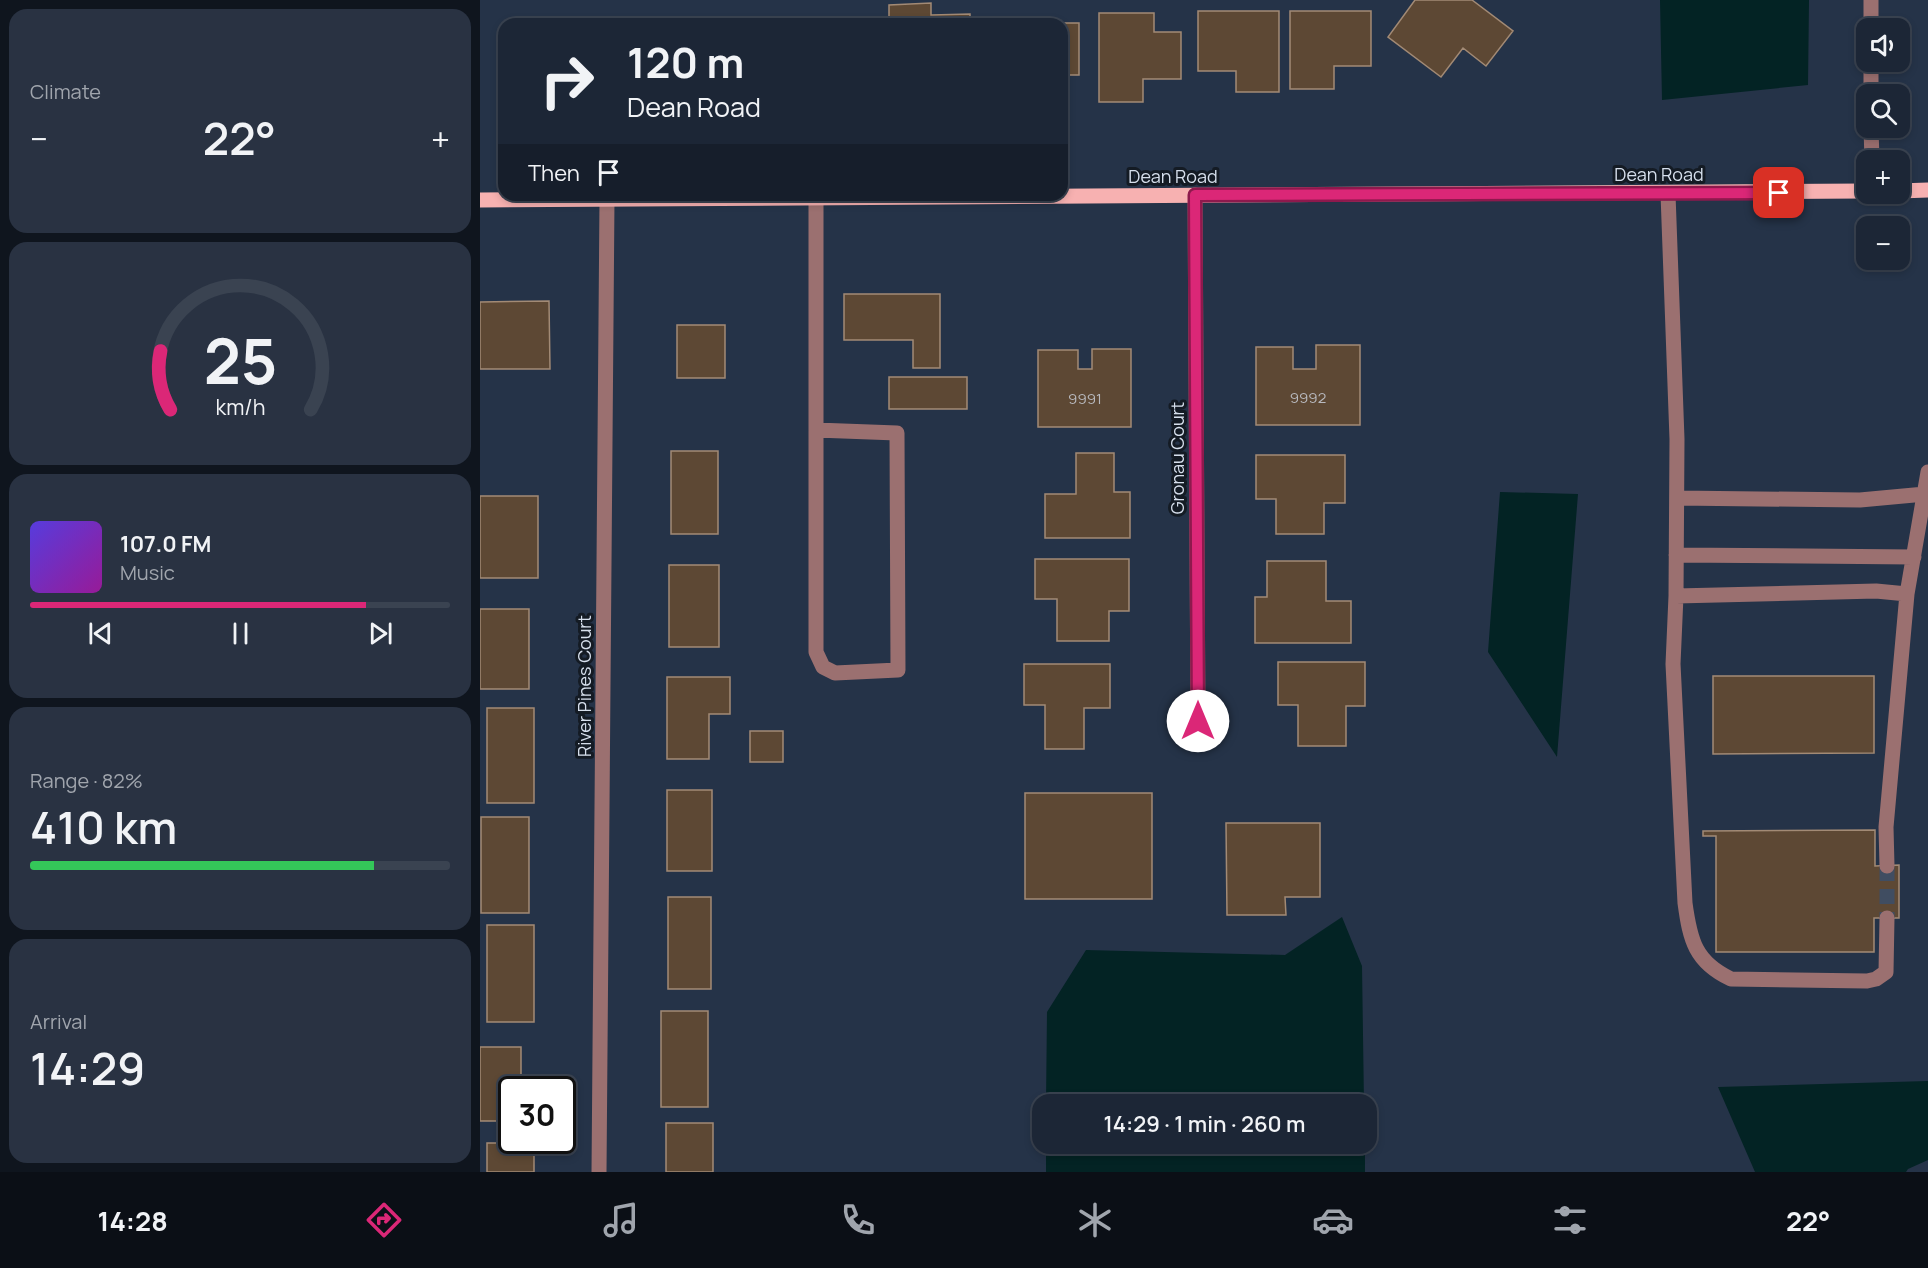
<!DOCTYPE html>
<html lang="en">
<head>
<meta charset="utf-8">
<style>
	:root { --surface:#1c2636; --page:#293242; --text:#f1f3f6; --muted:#a0a5ad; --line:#3a4351; --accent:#db2777 }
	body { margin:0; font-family:Manrope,sans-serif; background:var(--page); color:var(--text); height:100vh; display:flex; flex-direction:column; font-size:22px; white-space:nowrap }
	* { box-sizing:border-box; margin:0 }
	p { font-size:20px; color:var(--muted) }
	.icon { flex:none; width:33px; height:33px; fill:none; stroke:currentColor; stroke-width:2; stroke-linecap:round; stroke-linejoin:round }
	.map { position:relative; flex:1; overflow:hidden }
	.sheet { display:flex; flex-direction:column; gap:9px; padding:9px; background:#0f151e; width:480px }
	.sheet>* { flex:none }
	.banner { position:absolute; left:18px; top:18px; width:570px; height:183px; border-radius:18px; box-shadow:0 3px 9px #0003,0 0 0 2px var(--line); background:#1c2636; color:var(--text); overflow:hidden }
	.tools { position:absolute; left:1376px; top:18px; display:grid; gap:12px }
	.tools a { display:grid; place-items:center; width:54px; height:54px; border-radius:12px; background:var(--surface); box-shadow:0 3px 9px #0003,0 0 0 2px var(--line); font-size:30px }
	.speed { position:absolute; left:18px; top:1076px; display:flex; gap:12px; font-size:30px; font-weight:700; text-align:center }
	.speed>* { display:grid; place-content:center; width:78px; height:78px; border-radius:50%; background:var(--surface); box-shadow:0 3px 9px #0003,0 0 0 2px var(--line); line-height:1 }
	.speed .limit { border:3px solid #111; border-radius:9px; background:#fff; color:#111 }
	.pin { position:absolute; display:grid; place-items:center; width:51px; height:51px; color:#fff; margin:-26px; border-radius:12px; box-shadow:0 3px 9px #0006 }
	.me { position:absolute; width:66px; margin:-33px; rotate:0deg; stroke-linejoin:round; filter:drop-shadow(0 0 4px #0008) }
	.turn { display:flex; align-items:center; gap:21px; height:126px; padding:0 30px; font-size:27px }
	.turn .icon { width:78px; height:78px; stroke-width:2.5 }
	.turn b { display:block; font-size:42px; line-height:51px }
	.then { display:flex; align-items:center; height:57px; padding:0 30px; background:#0003; gap:12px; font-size:22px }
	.big { font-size:45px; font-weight:600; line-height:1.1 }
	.sheet .widget { flex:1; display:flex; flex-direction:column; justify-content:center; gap:9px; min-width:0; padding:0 21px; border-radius:18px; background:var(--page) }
	.sheet .dial { align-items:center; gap:0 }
	.dial svg { height:156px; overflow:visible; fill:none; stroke:var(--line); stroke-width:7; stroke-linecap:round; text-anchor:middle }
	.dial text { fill:var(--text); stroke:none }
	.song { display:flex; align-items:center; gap:18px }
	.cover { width:72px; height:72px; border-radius:9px; background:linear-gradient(135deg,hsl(250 70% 55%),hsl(300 70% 35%)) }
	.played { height:6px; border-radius:3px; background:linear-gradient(90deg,var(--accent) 80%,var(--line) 80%) }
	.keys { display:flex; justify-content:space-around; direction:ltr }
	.heat { display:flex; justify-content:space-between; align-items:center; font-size:33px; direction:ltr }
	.charge { height:9px; border-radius:4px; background:linear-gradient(90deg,#34c759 82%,var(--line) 0) }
	.trip { position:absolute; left:552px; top:1094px; width:345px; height:60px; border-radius:18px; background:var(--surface); box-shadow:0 3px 9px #0003,0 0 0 2px var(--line); font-weight:600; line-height:60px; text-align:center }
	.tabs { display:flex; height:96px; justify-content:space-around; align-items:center; background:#0b0f16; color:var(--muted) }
	.tabs .icon { width:42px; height:42px }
	.tabs .active { color:var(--accent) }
	.tabs b { font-size:27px; color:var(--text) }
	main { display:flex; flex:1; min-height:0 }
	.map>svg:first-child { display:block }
	.water { fill:#032324 }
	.building { fill:#5d4834; stroke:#a28a75; stroke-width:1.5 }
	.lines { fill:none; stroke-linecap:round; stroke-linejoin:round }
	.minor-tunnel { stroke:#404d61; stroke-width:15; stroke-dasharray:15 8; stroke-linecap:butt }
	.minor { stroke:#9b7070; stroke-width:15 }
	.major { stroke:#f7b1b1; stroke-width:15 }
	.route-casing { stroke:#8e194d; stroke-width:15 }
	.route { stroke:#db2777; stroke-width:10 }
	.labels { text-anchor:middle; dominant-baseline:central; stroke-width:6; stroke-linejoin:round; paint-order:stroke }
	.number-label { font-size:15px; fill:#b8b9be }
	.street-label { font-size:18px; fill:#d6dfec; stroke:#141b24 }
</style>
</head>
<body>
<main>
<section class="sheet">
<div class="widget"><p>Climate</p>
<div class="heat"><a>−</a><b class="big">22°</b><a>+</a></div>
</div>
<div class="widget dial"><svg viewBox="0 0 100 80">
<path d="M14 69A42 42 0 1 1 86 69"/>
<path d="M14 69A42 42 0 0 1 9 39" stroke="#db2777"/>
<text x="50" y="56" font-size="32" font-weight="700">25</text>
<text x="50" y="72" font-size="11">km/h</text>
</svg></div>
<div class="widget">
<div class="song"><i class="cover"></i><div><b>107.0 FM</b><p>Music</p></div></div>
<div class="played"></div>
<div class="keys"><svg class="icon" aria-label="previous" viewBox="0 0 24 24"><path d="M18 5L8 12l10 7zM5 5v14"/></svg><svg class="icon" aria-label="pause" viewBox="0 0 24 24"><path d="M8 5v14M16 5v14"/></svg><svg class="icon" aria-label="next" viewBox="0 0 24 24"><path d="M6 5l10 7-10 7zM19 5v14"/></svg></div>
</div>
<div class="widget"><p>Range · 82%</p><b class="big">410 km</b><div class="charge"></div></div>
<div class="widget"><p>Arrival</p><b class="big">14:29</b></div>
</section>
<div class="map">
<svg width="1448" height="1172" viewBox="0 0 1448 1172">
	<rect width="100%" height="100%" fill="#253348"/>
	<path class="water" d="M 1180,0 L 1329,0 L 1328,85 L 1182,100 Z
		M 1020,492 L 1098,494 L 1077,757 L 1008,652 Z
		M 862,917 L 882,966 L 884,1104 L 566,1104 L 567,1012 L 606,950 L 805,955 Z
		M 1448,1081 L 1448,1160 L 1428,1169 L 1426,1172 L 1275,1172 L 1238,1087 Z
		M 566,1143 L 885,1143 L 885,1172 L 566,1172 Z"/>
	<path class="building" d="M 935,0 L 992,0 L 1033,31 L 1006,66 L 983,48 L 961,77 L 908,37 Z
		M 451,3 L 451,15 L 490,14 L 490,24 L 409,24 L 409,5 Z
		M 718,11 L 799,11 L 799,92 L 756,92 L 756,71 L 718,71 Z
		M 810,11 L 891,11 L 891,66 L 854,66 L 854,89 L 810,89 Z
		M 619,13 L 674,13 L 674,32 L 701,32 L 701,79 L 663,79 L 663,102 L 619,102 Z
		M 535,23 L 599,23 L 599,75 L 582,75 L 582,24 Z
		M 364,294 L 460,294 L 460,368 L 433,368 L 433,340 L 364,340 Z
		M 69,301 L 70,369 L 0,369 L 0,302 Z
		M 197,325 L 245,325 L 245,378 L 197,378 Z
		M 836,345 L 880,345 L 880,425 L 776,425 L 776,347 L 813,347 L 813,369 L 836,369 Z
		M 612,349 L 651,349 L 651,427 L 558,427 L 558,350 L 598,350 L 598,369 L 612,369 Z
		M 409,377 L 487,377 L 487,409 L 409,409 Z
		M 191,451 L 238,451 L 238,534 L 191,534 Z
		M 596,453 L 634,453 L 634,492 L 650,492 L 650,538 L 565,538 L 565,494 L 596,494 Z
		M 776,455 L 865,455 L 865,503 L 844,503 L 844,534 L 796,534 L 796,499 L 776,499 Z
		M 0,496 L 58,496 L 58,578 L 0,578 Z
		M 555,559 L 649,559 L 649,611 L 629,611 L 629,641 L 577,641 L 577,599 L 555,599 Z
		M 787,561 L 846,561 L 846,601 L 871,601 L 871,643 L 775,643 L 775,597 L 787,597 Z
		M 189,565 L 239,565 L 239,647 L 189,647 Z
		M 0,609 L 49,609 L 49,689 L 0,689 Z
		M 798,662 L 885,662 L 885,706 L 866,706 L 866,746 L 818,746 L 818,705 L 798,705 Z
		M 544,664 L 630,664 L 630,708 L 604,708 L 604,749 L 565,749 L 565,705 L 544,705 Z
		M 1233,676 L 1394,676 L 1394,753 L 1233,754 Z
		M 187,677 L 250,677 L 250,714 L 229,714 L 229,759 L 187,759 Z
		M 7,708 L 54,708 L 54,803 L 7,803 Z
		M 270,731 L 303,731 L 303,762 L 270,762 Z
		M 187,790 L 232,790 L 232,871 L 187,871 Z
		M 545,793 L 672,793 L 672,899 L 545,899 Z
		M 1,817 L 49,817 L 49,913 L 1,913 Z
		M 746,823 L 840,823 L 840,897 L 805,897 L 806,915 L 747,915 Z
		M 1395,830 L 1395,866 L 1419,865 L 1419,918 L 1394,918 L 1394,952 L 1236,952 L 1236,836 L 1223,836 L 1223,831 Z
		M 188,897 L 231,897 L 231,989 L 188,989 Z
		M 7,925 L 54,925 L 54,1022 L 7,1022 Z
		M 181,1011 L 228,1011 L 228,1107 L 181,1107 Z
		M 0,1047 L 41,1047 L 41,1089 L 32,1089 L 32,1121 L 0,1121 Z
		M 186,1123 L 233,1123 L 233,1172 L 186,1172 Z
		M 7,1143 L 54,1143 L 54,1172 L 7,1172 Z"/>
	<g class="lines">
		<path class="minor-tunnel" d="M 1407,866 L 1407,918"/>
		<path class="minor" d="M 1391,0 L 1391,28
			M 1391,62 L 1391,94
			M 1391,128 L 1392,160
			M 1188,194 L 1197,439 L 1196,596 L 1396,591 L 1427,594 L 1448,472
			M 715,195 L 718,721
			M 336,430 L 417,433 L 418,670 L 355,673 L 343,667 L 336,652 C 336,501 336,349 336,198
			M 1197,498 L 1380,500 L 1445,494
			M 1196,555 L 1434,557
			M 1196,596 L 1193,664 L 1205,903 C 1210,940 1215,962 1251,979 L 1387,981 L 1396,979 L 1406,972 L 1407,918
			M 1407,866 L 1406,827 L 1427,594
			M 119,1172 L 127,199"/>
		<path class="major" d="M 1419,191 L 1448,190
			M 0,200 L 1386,191"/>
	</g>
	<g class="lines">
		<defs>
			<path id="route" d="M 718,721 L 715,195 L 1299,193"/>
		</defs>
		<use href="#route" class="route-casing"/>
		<use href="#route" class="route"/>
	</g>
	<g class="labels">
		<g class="number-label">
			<text x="828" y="397">9992</text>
			<text x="605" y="398">9991</text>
		</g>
		<g class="street-label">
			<text x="1179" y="174">Dean Road</text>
			<text x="693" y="176">Dean Road</text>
			<text transform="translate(697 458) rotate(-90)">Gronau Court</text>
			<text transform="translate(104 686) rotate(-90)">River Pines Court</text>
		</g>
	</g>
</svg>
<div class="tools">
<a><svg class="icon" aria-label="sound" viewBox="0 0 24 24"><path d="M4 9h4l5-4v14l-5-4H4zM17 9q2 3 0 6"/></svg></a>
<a><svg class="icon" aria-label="search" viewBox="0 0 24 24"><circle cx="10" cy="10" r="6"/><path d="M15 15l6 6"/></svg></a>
<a>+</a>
<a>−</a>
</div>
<div class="speed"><div class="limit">30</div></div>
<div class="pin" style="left:1299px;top:193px;background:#d93025"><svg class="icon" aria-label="arrive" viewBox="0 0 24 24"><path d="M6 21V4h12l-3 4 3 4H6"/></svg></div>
<svg class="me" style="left:718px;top:721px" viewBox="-20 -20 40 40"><circle r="19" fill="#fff"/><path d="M0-13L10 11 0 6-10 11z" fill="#db2777"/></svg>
<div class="trip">14:29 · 1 min · 260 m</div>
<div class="banner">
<div class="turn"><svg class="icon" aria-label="right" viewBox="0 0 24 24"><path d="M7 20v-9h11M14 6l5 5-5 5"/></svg><div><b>120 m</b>Dean Road</div></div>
<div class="then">Then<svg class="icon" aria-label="arrive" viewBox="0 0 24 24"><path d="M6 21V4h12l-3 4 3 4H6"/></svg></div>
</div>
</div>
</main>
<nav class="tabs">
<b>14:28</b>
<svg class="icon active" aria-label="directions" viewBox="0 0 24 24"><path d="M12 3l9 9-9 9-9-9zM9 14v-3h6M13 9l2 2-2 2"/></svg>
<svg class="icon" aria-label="music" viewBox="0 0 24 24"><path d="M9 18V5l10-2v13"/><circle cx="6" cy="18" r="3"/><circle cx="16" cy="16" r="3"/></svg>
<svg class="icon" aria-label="phone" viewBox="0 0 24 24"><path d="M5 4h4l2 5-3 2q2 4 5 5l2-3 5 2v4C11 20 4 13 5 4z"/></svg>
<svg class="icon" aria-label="climate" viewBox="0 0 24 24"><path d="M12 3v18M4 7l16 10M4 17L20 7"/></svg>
<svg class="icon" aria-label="car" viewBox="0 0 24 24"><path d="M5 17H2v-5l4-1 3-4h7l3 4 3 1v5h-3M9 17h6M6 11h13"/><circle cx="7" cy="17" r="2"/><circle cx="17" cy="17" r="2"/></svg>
<svg class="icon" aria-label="filters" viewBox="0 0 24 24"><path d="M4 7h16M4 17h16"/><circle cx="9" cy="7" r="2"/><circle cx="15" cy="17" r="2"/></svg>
<b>22°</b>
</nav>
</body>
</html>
